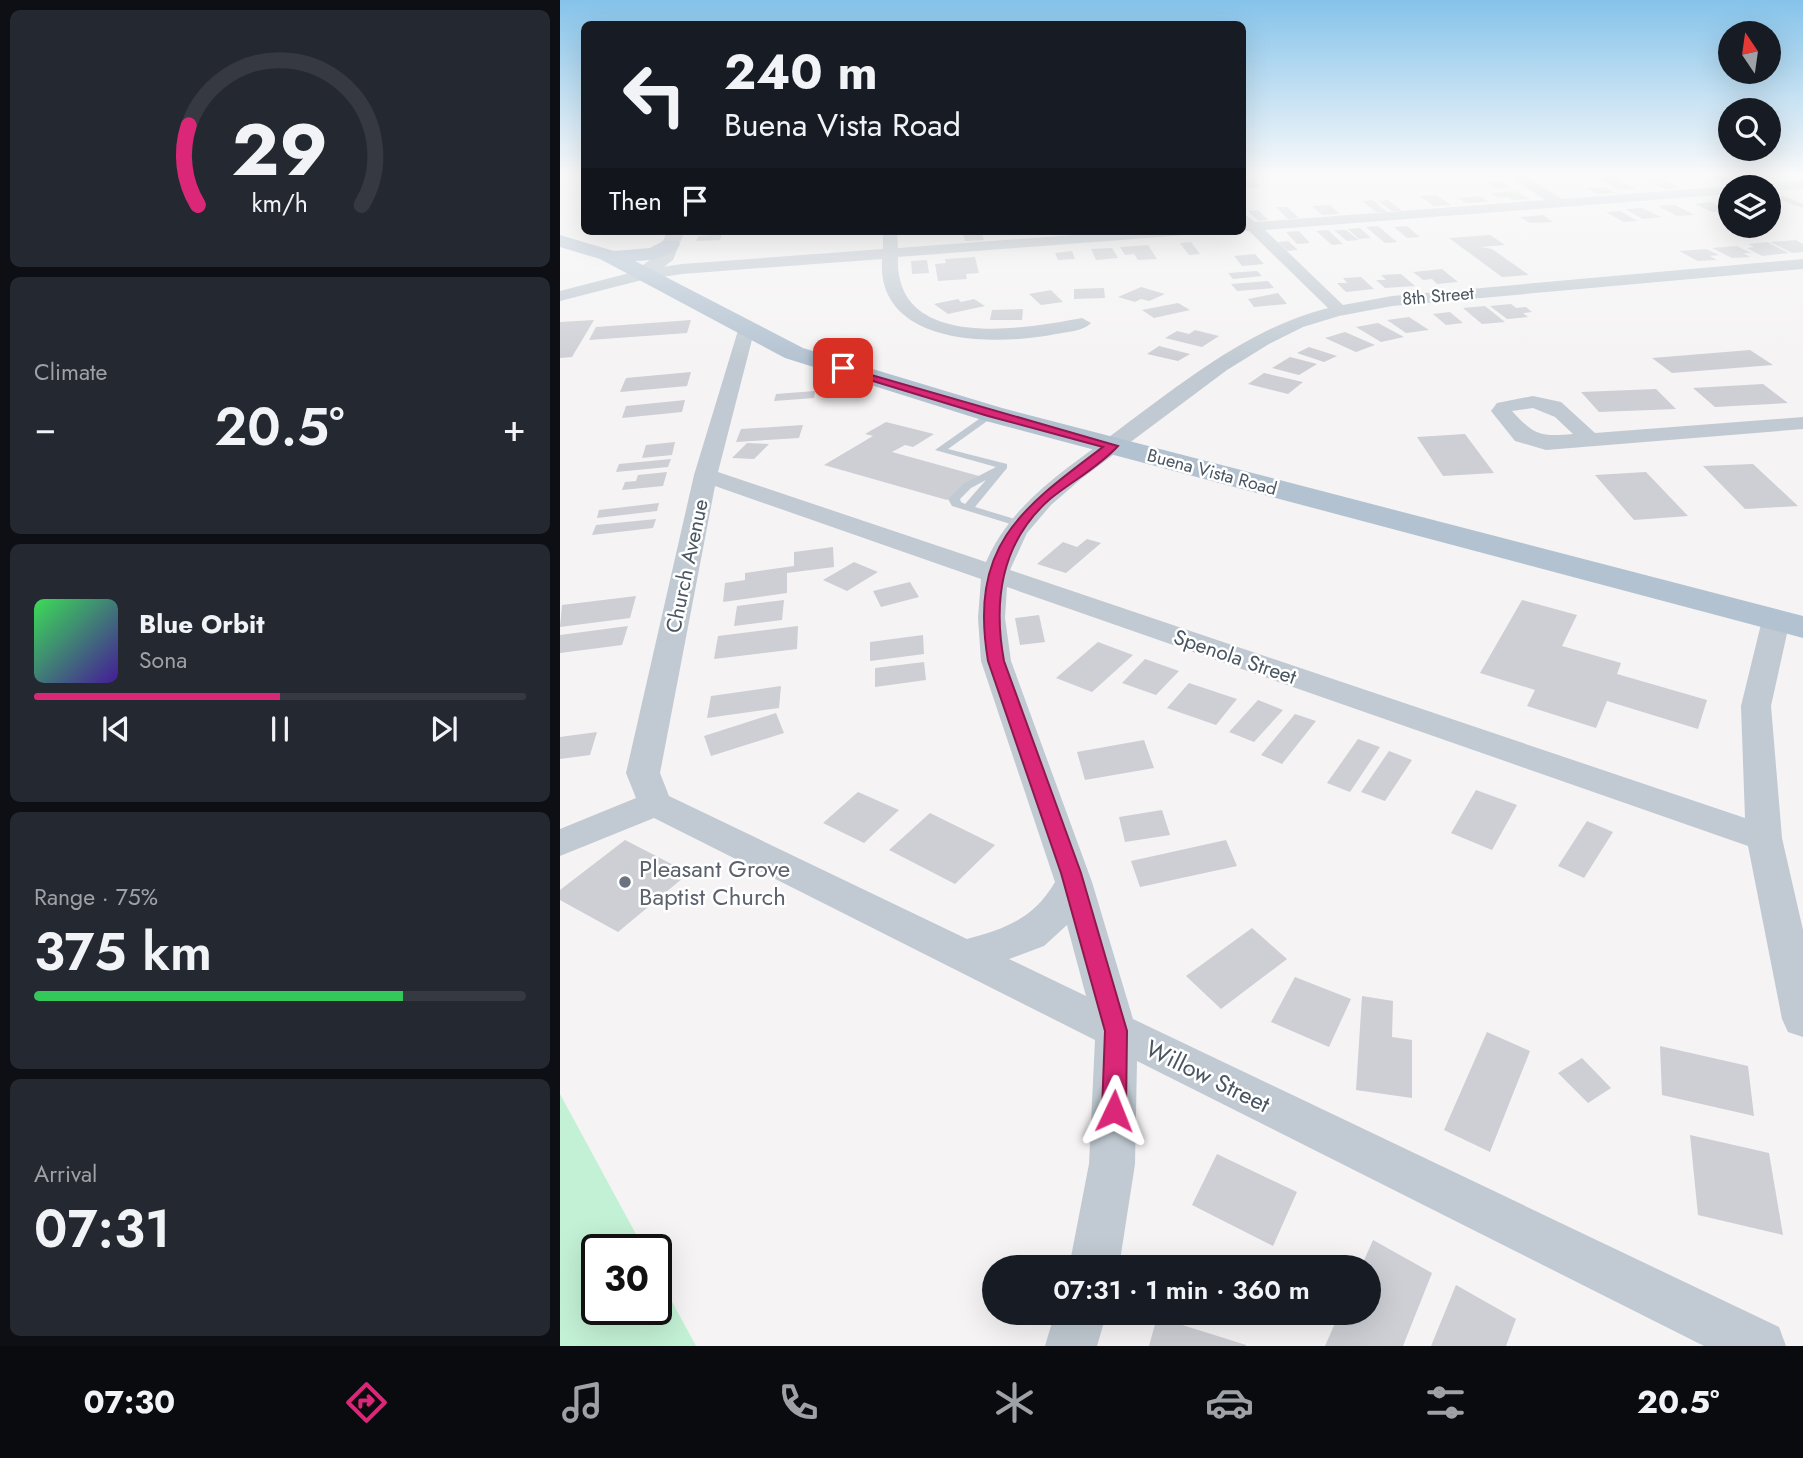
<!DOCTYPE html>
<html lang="en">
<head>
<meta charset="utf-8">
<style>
	:root { --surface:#171b24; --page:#242831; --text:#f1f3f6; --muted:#9ea1a6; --line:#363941; --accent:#db2777 }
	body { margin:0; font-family:Jost,sans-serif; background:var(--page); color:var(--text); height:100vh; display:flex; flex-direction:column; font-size:26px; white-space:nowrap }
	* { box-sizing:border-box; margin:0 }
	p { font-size:23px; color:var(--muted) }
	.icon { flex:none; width:38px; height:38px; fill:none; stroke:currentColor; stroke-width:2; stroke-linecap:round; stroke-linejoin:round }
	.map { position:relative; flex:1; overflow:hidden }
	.side { display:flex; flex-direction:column; gap:10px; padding:10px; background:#0d0f14; width:560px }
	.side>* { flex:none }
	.banner { position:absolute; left:21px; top:21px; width:665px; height:214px; border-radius:10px; box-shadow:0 7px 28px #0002; background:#171b24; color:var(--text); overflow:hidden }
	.needle { width:46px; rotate:347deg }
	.buttons { position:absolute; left:1158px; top:21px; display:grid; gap:14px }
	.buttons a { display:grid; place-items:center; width:63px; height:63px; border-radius:50%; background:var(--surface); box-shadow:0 7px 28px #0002; font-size:35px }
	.speed { position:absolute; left:21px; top:1234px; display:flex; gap:14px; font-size:35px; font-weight:700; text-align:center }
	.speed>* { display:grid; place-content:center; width:91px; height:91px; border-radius:50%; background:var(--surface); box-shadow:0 7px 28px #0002; line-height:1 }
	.speed .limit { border:4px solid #111; border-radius:10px; background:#fff; color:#111 }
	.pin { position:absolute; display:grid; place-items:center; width:60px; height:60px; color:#fff; margin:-30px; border-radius:14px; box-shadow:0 4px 10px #0006 }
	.me { position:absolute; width:77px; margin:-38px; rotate:2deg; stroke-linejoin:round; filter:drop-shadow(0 0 5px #0008) }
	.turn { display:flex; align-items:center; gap:24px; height:147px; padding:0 28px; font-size:32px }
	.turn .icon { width:91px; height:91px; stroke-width:2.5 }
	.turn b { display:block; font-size:49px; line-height:60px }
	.then { display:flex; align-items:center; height:66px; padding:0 28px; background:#0003; gap:14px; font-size:26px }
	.big { font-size:52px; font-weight:600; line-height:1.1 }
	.side .card { flex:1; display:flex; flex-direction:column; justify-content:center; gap:10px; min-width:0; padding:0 24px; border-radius:10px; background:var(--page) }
	.side .dial { align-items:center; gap:0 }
	.dial svg { height:182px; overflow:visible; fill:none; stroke:var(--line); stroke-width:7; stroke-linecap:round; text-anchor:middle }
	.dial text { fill:var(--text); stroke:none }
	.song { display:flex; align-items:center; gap:21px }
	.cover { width:84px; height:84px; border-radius:10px; background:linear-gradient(135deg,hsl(130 70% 55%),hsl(260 70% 35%)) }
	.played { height:7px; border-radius:4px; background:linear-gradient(90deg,var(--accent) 50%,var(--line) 50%) }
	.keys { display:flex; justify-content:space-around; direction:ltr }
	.heat { display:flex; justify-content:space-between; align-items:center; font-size:38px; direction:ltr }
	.charge { height:10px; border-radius:5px; background:linear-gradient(90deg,#34c759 75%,var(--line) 0) }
	.trip { position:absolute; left:422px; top:1255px; width:399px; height:70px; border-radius:35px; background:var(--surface); box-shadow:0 7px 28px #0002; font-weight:600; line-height:70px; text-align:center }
	.tab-bar { display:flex; height:112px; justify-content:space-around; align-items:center; background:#090b0e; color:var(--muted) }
	.tab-bar .icon { width:49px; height:49px }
	.tab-bar .on { color:var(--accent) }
	.tab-bar b { font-size:32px; color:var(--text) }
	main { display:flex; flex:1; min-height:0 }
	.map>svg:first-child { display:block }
	.green { fill:#c3f1d5 }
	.building { fill:#cdcfd5 }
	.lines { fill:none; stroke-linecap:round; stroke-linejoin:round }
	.service { fill:#c1cad2; fill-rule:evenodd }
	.minor { fill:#c1cad2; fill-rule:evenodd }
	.tertiary { fill:#c1cad2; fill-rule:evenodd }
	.primary { fill:#b3c2d1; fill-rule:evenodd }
	.route { fill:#db2777; stroke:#8e194d; stroke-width:2 }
	.worship-dot { fill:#6b7280; stroke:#fff; stroke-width:2.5 }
	.labels { text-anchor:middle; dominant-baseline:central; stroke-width:5; stroke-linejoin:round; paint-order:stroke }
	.far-street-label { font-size:18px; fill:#4a5661; stroke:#fff }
	.street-label { font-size:21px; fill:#4a5661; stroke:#fff }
	.near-worship-label { font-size:24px; fill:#5b616d; stroke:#fff; text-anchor:start }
	.near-street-label { font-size:24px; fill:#4a5661; stroke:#fff }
</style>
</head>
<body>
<main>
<section class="side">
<div class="card dial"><svg viewBox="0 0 100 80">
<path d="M14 69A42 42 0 1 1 86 69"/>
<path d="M14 69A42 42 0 0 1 10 34" stroke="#db2777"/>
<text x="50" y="56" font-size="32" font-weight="700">29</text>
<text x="50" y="72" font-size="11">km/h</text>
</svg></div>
<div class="card"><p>Climate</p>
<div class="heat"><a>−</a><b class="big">20.5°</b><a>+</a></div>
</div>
<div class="card">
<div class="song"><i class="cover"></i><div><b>Blue Orbit</b><p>Sona</p></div></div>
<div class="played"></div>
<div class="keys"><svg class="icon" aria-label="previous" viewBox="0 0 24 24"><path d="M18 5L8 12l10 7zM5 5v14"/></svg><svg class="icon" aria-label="pause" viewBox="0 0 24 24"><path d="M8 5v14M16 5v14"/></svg><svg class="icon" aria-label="next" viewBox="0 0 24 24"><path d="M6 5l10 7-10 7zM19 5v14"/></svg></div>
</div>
<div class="card"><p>Range · 75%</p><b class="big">375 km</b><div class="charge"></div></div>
<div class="card"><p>Arrival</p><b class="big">07:31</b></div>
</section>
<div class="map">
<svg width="1243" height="1346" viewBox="0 0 1243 1346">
	<rect width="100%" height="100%" fill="#f5f3f3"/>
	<path class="green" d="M 0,1094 L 84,1249 L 37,1250 L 37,1309 L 96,1309 L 96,1272 L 136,1346 L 0,1346 Z"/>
	<path class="building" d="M 1149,175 L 1164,175 L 1185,184 L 1170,185 Z
		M 1174,175 L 1190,175 L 1205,182 L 1192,183 Z
		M 1052,177 L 1076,189 L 1060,190 L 1036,178 Z
		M 692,179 L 701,187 L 682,188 L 682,180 Z
		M 1103,180 L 1120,188 L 1105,189 L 1088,181 Z
		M 941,181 L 952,188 L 936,189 L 925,182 Z
		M 1045,187 L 1056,193 L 1037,194 L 1027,188 Z
		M 956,191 L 970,199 L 953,200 L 948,197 L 938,198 L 930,193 Z
		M 876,195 L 891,205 L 874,206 L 860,196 Z
		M 920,196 L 929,202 L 906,203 L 897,198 Z
		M 1224,196 L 1243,204 L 1243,208 L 1212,197 Z
		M 813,200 L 827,212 L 816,212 L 802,201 Z
		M 828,200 L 842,211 L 832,211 L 818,201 Z
		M 1151,202 L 1168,210 L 1152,212 L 1135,204 Z
		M 770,205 L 780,214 L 762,215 L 752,206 Z
		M 1115,205 L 1135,215 L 1117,216 L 1098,206 Z
		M 716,207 L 727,207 L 739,218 L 728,219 Z
		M 1082,208 L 1101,217 L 1083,219 L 1065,209 Z
		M 698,210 L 708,220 L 698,221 L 688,211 Z
		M 1060,211 L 1078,221 L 1064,222 L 1046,212 Z
		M 983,215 L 993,222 L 970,223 L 960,217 Z
		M 818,226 L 837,242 L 825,243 L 806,227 Z
		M 847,226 L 860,237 L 847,238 L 834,227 Z
		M 800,228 L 811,238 L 799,239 L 788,229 Z
		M 768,230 L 783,244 L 772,245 L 756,231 Z
		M 774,230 L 786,230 L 799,240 L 787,241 Z
		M 402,231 L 421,231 L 424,240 L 405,241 Z
		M 739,231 L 750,243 L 737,244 L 726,232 Z
		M 162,234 L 160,240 L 136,241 L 138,236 Z
		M 930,235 L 945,245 L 920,247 L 932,249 L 969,275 L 942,277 L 889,238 Z
		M 1236,240 L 1243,244 L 1243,252 L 1232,253 L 1210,242 Z
		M 728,241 L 738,250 L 727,251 L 718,242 Z
		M 631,242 L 640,254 L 629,255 L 620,243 Z
		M 1207,242 L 1229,253 L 1202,256 L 1187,248 L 1194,247 L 1188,244 Z
		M 588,245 L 597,259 L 578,260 L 574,254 L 565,255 L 560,247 Z
		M 1177,246 L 1191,253 L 1183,253 L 1190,257 L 1172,258 L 1152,248 Z
		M 552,248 L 558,258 L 536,260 L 531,249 Z
		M 1146,249 L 1159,255 L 1150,256 L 1157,260 L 1138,261 L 1119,251 Z
		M 512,251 L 515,259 L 498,260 L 495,253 Z
		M 695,254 L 704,264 L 682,266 L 674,256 Z
		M 415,257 L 419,273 L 406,274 L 407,279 L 378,281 L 375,264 L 386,263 L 385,259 Z
		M 367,260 L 369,273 L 352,274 L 351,261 Z
		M 882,269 L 898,282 L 877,284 L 872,279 L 863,280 L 853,272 Z
		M 697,271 L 702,276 L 673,279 L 668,273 Z
		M 841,274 L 855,286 L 825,288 L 816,280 L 826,280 L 821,275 Z
		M 801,277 L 814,289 L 786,292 L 777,283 L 787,283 L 783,278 Z
		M 708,281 L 714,288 L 677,291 L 671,284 Z
		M 581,287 L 605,294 L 589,301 L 581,299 L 575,302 L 558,297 Z
		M 544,288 L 545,298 L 514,299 L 514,289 Z
		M 491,290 L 503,302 L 481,305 L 469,294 Z
		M 718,293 L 727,304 L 694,307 L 688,299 Z
		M 398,299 L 401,302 L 414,299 L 425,306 L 388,314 L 374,304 Z
		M 618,303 L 630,310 L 594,318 L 582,310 Z
		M 951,304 L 956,308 L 966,307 L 972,312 L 963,313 L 968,317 L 947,319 L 930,306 Z
		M 925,306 L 945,322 L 922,324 L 903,308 Z
		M 463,309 L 462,320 L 430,320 L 432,310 Z
		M 890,312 L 903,323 L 886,325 L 873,314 Z
		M 849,317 L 869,330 L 846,333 L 827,320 Z
		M 34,320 L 12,357 L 0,358 L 0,322 Z
		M 131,320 L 127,333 L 29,340 L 36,327 Z
		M 818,323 L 844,337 L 821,342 L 796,327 Z
		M 635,330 L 659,336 L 642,347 L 605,338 L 617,331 L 629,334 Z
		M 785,332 L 815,345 L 796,352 L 765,338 Z
		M 599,346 L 630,354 L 618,361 L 587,354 Z
		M 749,347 L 777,356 L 764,362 L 737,353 Z
		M 1190,350 L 1213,365 L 1112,373 L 1092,358 Z
		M 730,357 L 757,364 L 739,375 L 712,368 Z
		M 131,372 L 127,386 L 60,392 L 66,378 Z
		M 704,373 L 743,382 L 728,394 L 688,384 Z
		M 1203,384 L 1228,403 L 1155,407 L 1133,388 Z
		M 1096,389 L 1116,409 L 1039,412 L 1021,392 Z
		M 255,391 L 254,398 L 214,401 L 216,394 Z
		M 125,400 L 122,412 L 62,418 L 66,406 Z
		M 326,422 L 374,434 L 353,447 L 345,445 L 332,452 L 419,476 L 387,500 L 264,465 L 313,436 L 305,434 Z
		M 243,425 L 239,438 L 176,442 L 181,429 Z
		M 905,434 L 934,473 L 883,476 L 857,437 Z
		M 115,442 L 112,455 L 82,458 L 86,445 Z
		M 187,443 L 209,444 L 194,459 L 172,458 Z
		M 111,459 L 108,467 L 56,472 L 59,464 Z
		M 1193,464 L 1238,506 L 1185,509 L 1143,466 Z
		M 107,472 L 103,486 L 62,490 L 65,482 L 76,481 L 78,475 Z
		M 1086,472 L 1128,516 L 1074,520 L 1035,475 Z
		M 99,503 L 97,511 L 37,518 L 39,510 Z
		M 96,519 L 93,528 L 32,535 L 36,525 Z
		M 527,539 L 541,543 L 506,573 L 477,564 L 503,542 L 517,547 Z
		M 273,547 L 274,567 L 227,573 L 227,593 L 163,602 L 165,583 L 185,580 L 185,573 L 234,566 L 234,552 Z
		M 294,562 L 318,572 L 287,591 L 263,580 Z
		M 350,582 L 359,597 L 321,607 L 313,591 Z
		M 76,596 L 70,618 L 0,627 L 2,605 Z
		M 224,600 L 222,620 L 174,626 L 177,606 Z
		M 962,600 L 1017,615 L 1002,646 L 1061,663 L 1057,674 L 1147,700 L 1138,729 L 1047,701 L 1036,728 L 967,706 L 975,690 L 920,673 Z
		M 479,615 L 485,642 L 460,645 L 455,618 Z
		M 68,626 L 62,645 L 0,653 L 0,635 Z
		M 238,626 L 237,649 L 154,659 L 158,636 Z
		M 363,635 L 364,654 L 310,661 L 310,642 Z
		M 538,642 L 573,655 L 532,692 L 496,678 Z
		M 585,659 L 619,671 L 596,695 L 562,683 Z
		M 364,662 L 366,680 L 315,687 L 315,668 Z
		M 629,683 L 677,699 L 656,725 L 607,708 Z
		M 221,686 L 219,708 L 147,718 L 151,696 Z
		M 698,700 L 723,710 L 694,742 L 669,732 Z
		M 216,713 L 224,733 L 151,756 L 144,736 Z
		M 735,714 L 756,721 L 722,764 L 701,755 Z
		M 37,732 L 30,755 L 0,759 L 0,737 Z
		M 798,739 L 820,747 L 790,792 L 767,783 Z
		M 584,740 L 594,768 L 525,780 L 517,752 Z
		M 829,751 L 852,760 L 825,801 L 801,792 Z
		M 916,790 L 957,805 L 932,850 L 891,833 Z
		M 298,792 L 339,810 L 304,843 L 263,823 Z
		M 602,810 L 610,835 L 565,842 L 559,817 Z
		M 370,813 L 435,845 L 395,884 L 329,850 Z
		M 1027,821 L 1053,832 L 1024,878 L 998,866 Z
		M 65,840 L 129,873 L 58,932 L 0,900 L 0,890 Z
		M 666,840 L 677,866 L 580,887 L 571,861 Z
		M 692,928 L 727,959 L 661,1009 L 626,976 Z
		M 735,977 L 791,999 L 769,1047 L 711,1022 Z
		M 802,996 L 833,1001 L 832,1037 L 852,1040 L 852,1098 L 796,1090 Z
		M 927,1032 L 970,1051 L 930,1152 L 884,1130 Z
		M 1100,1046 L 1188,1066 L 1194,1116 L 1102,1095 Z
		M 1022,1058 L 1051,1088 L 1028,1103 L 998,1073 Z
		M 1130,1135 L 1209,1153 L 1223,1235 L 1138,1215 Z
		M 657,1154 L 737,1192 L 713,1246 L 632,1205 Z
		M 813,1240 L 872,1273 L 843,1346 L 765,1346 L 780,1312 L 808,1312 L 808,1267 L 801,1267 Z
		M 896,1285 L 956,1319 L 946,1346 L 871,1346 Z
		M 597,1317 L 686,1345 L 686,1346 L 589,1346 Z"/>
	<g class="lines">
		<path class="service" d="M 429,412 L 437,414 L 388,449 L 447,464 L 447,468 L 415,507 L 465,522 L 465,526 L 457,526 L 392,506 L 388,499 L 403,484 L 436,467 L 375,450 ZM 426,480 L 405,504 L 401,502 L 400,499 L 411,488 Z"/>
		<path class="minor" d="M 948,175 L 963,175 L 1002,199 L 1171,186 L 1176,187 L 1171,187 L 1171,194 L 705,230 L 783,305 L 832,296 L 1243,259 L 1243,269 L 832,306 L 779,316 L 743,327 L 709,344 L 667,370 L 521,479 L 491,505 L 467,533 L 450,570 L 1185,818 L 1181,706 L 1202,620 L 1206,614 L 1216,612 L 1226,614 L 1230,620 L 1211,706 L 1222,838 L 1243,930 L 1243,1037 L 1228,1032 L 1222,1019 L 1188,846 L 447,587 L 445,618 L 451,661 L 532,882 L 573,1019 L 1219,1327 L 1226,1346 L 1144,1346 L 577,1061 L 575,1164 L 559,1267 L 509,1267 L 529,1164 L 535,1040 L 94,818 L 0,856 L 0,829 L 76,798 L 66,773 L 134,475 L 180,324 L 192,324 L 195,328 L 158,472 L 426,562 C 452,501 510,467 561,428 C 625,381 689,328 768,308 L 689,231 L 680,231 L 682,213 L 696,222 L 985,200 ZM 155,486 L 421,579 L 418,618 L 421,661 L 495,882 C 474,918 446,929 407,939 L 109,796 L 100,773 ZM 507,925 L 526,996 L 449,959 L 484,946 Z
			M 1243,181 L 1243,189 L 1209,191 L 1209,187 L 1202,187 L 1209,183 Z
			M 323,231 L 337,231 L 338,248 L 567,231 L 633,231 L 626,235 L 338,257 C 334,352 464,329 522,318 L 531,323 C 524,331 507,332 496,334 C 436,346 316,347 322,259 L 122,274 L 82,280 L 0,301 L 0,291 L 81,270 L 122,264 L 323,249 Z
			M 973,396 L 1001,402 L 1035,433 L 1243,417 L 1243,429 L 986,450 L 955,441 L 931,411 L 937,403 ZM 973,408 L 995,417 L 1013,434 C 980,437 974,435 952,411 Z
			M 495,1312 L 547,1312 L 537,1346 L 485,1346 Z"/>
		<path class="tertiary" d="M 107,231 L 125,231 L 113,260 L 88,279 L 74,279 L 71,275 L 98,253 Z"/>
		<path class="primary" d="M 0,235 L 54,251 L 90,248 L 103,241 L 117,241 L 120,245 C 108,259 92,260 75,261 L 243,348 L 442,408 L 1243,616 L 1243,638 L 422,420 L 225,358 L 40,259 L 0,247 Z"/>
	</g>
	<linearGradient id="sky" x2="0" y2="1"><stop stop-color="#85c3ea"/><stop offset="0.48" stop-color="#fafafa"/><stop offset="1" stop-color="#fafafa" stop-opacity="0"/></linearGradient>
	<rect width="1243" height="363" fill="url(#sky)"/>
	<path class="route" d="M 280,366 L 558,446 C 539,467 512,481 490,499 C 441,542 433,601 444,661 L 521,873 L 567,1031 L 566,1111 L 562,1119 L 554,1122 L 545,1119 L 542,1111 L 545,1031 L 501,873 L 428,661 C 409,546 459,510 543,447 L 428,416 L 280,371 Z"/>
	<circle class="worship-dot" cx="65" cy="882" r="7"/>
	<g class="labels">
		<g class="far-street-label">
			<text transform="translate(878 296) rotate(-5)">8th Street</text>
			<text transform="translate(652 472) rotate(15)">Buena Vista Road</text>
		</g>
		<g class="street-label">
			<text transform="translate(127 566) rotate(-78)">Church Avenue</text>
			<text transform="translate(675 657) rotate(19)">Spenola Street</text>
		</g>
		<g class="near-worship-label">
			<text x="79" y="868">Pleasant Grove<tspan x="79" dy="28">Baptist Church</tspan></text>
		</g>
		<g class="near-street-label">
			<text transform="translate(648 1076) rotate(26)">Willow Street</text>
		</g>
	</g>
</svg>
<div class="buttons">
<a><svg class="needle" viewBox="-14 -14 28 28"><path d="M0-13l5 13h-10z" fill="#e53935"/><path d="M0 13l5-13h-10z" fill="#9ea1a6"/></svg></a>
<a><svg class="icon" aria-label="search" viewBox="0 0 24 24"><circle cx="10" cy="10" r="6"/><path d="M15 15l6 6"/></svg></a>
<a><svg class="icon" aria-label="layers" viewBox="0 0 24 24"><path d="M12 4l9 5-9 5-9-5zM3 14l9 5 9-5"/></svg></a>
</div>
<div class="speed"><div class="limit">30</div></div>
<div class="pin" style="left:283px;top:368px;background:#d93025"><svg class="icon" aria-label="arrive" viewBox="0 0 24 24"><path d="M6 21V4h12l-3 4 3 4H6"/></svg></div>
<svg class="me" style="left:554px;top:1111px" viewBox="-20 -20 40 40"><path d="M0-17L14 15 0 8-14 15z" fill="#db2777" stroke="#fff" stroke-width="4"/></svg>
<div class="trip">07:31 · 1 min · 360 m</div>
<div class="banner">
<div class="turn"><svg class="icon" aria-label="left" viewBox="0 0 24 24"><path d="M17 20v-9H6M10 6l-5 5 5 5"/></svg><div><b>240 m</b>Buena Vista Road</div></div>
<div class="then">Then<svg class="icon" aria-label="arrive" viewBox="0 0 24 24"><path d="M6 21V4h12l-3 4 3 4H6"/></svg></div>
</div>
</div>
</main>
<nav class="tab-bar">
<b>07:30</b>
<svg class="icon on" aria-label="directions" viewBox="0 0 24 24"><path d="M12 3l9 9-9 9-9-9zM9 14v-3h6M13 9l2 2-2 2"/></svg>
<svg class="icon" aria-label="music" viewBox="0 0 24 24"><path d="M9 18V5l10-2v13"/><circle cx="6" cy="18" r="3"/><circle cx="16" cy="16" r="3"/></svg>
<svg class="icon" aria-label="phone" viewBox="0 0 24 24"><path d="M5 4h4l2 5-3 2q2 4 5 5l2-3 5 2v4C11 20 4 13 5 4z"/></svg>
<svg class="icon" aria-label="climate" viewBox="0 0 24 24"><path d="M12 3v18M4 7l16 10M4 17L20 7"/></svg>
<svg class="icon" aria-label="car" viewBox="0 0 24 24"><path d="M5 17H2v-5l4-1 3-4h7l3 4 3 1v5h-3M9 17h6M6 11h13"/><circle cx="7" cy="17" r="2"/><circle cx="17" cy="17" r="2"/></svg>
<svg class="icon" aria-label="filters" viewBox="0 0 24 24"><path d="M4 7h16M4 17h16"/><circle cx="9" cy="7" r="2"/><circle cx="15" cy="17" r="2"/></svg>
<b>20.5°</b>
</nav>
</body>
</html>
